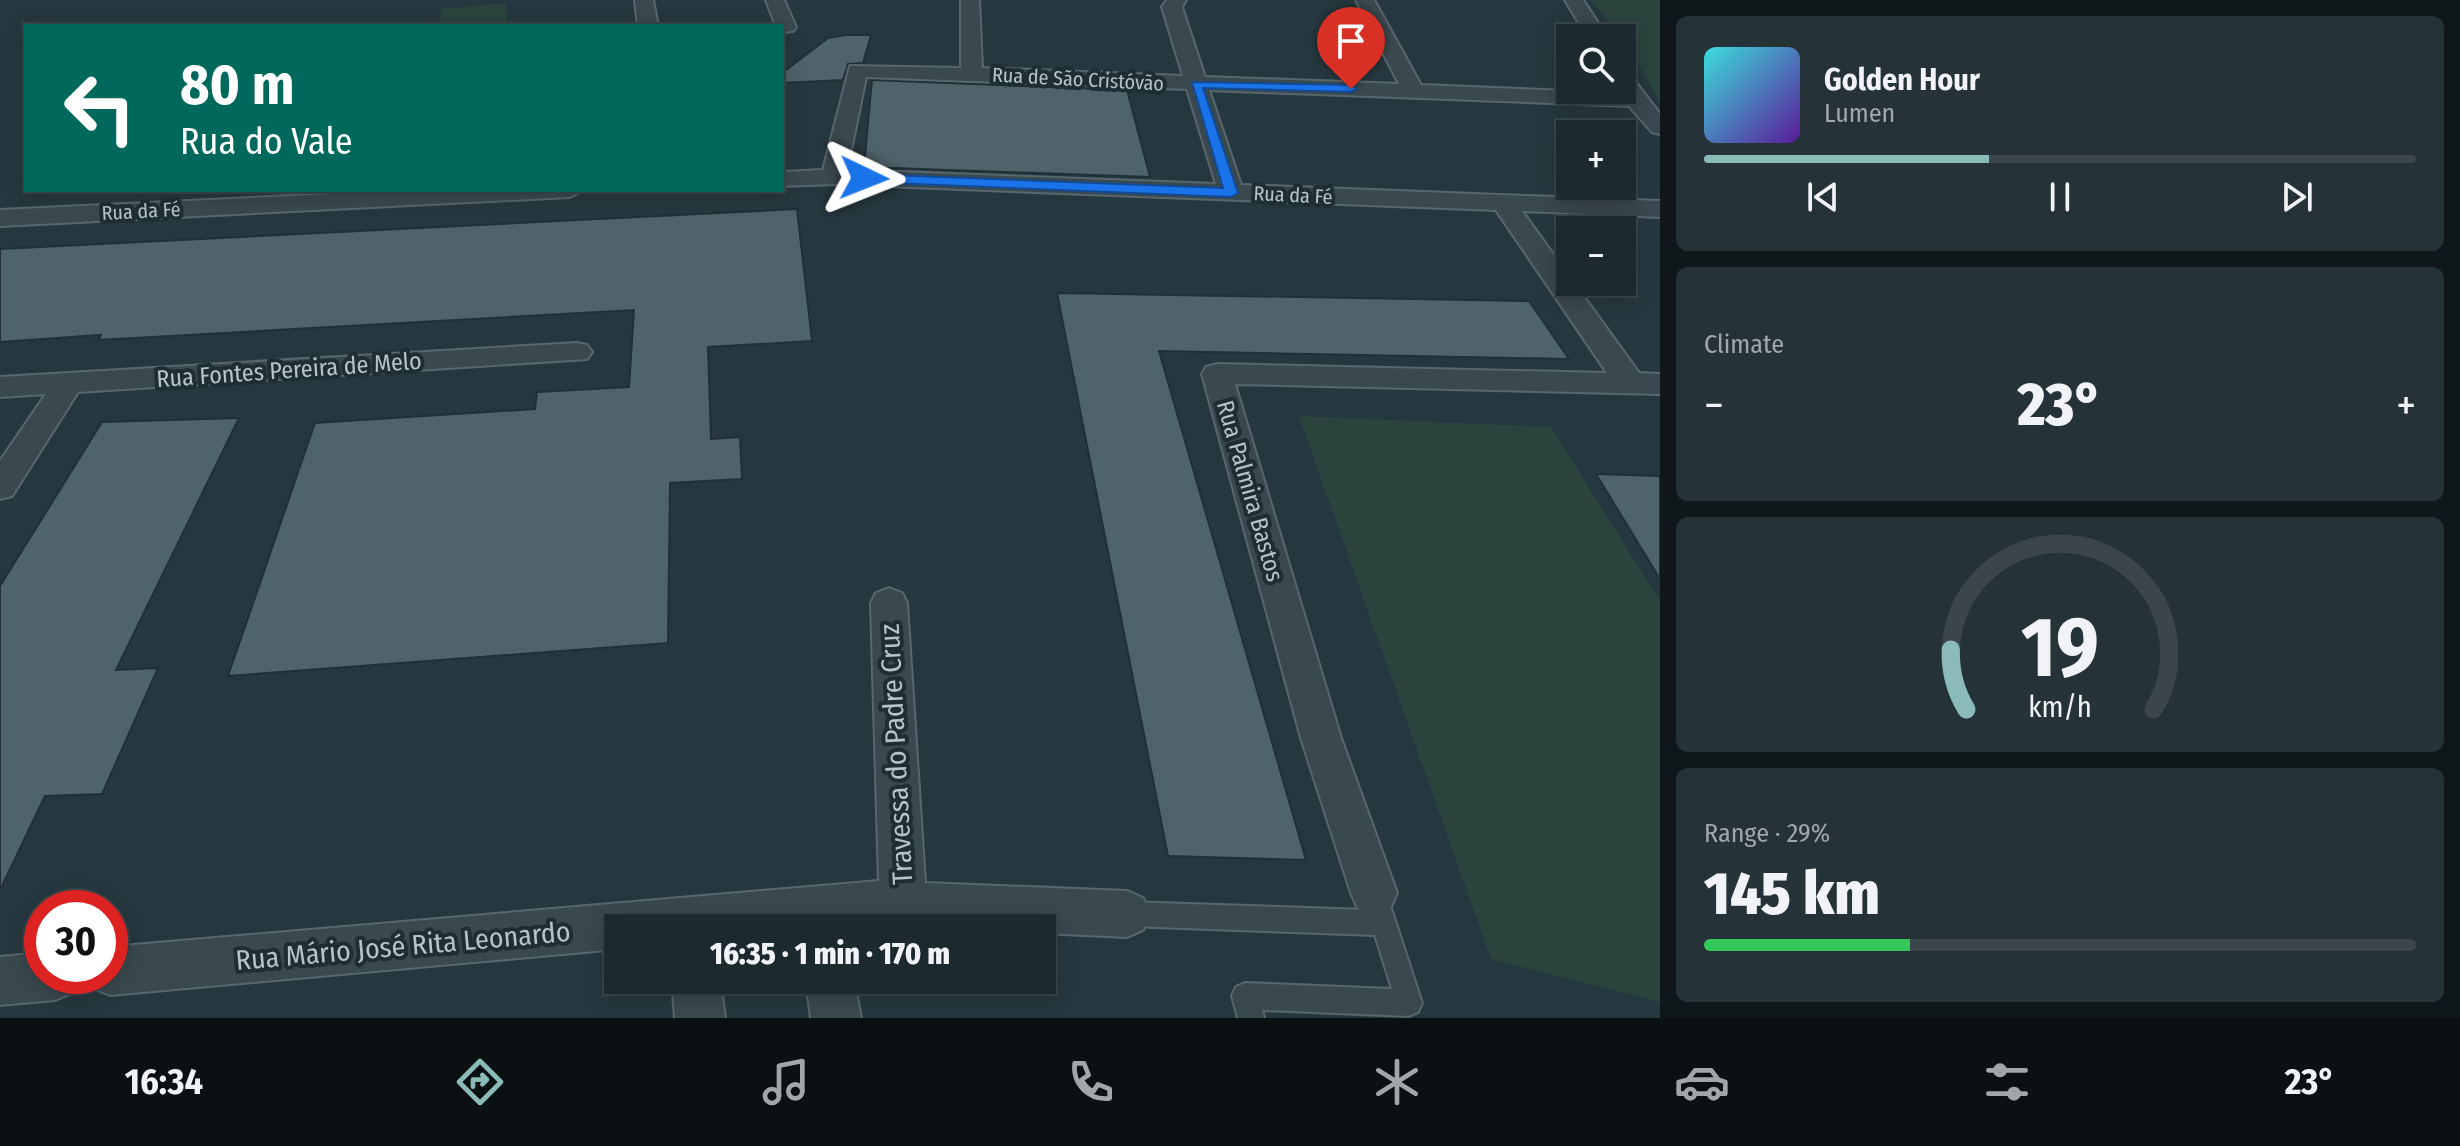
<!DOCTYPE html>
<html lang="en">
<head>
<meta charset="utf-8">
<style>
	:root { --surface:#1c2a2f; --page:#253237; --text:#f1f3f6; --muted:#a0a7aa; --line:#3a464b; --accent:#8bbbb9 }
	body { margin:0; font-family:"Fira Sans Condensed",sans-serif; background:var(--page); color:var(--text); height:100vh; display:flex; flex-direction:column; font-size:30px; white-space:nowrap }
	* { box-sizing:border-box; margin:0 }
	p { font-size:26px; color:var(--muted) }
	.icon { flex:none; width:44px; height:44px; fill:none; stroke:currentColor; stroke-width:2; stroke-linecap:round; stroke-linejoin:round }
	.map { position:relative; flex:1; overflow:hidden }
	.details { display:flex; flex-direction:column; gap:16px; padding:16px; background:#0f171a; width:800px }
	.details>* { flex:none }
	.hud { position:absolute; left:24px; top:24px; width:760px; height:168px; border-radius:0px; box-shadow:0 4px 20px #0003,0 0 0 2px var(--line); background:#00695c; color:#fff; overflow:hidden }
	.buttons { position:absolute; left:1556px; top:24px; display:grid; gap:16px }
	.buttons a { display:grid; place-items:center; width:80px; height:80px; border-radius:0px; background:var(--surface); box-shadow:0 4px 20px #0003,0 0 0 2px var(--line); font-size:40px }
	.speed { position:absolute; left:24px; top:890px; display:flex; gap:16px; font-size:40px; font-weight:700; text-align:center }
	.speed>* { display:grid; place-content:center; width:104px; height:104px; border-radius:50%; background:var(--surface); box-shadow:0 4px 20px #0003,0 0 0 2px var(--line); line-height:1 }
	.speed .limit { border:12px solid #d22; background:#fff; color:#111 }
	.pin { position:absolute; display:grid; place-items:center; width:68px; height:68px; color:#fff; margin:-82px -34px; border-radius:50% 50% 50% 0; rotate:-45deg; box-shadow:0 0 8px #0007 }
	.pin .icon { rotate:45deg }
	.me { position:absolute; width:88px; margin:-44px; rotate:92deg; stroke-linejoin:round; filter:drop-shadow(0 0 6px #0008) }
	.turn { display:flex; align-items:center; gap:28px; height:168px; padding:0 24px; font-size:36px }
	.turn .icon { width:104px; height:104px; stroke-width:2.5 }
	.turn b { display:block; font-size:56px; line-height:68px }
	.big { font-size:60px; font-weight:800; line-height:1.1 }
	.details .card { flex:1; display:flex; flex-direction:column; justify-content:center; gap:12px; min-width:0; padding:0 28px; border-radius:12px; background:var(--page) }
	.details .dial { align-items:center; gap:0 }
	.dial svg { height:208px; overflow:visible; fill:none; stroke:var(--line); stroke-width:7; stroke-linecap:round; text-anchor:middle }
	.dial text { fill:var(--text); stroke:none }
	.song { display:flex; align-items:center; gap:24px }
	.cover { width:96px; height:96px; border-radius:12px; background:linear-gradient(135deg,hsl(180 70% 55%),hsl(270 70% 35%)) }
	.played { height:8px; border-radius:4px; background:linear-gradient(90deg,var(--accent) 40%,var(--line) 40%) }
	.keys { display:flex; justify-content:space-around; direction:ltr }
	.heat { display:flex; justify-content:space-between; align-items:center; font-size:44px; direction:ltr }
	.charge { height:12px; border-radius:6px; background:linear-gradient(90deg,#34c759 29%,var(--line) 0) }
	.trip { position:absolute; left:604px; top:914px; width:452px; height:80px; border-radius:0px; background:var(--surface); box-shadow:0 4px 20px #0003,0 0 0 2px var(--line); font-weight:800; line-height:80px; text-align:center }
	.menu { display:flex; height:128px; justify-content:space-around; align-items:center; background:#0b1113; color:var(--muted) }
	.menu .icon { width:56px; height:56px }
	.menu .selected { color:var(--accent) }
	.menu b { font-size:36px; color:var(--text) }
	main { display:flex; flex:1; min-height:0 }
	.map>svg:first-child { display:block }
	.green { fill:#2b443e }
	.building { fill:#4f636a; stroke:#213037; stroke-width:2 }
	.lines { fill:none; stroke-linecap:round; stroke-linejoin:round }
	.lane-casing { stroke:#58676d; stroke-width:4 }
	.street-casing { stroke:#58676d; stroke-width:4 }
	.lane { fill:#3a494f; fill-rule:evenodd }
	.street { fill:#3a494f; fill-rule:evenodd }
	.route { fill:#1a73e8; stroke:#114b97; stroke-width:2 }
	.labels { text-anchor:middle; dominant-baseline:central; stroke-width:8; stroke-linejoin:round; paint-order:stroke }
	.far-street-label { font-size:20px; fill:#b6c4ca; stroke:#1f2e35 }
	.street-label { font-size:24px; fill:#b6c4ca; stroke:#1f2e35 }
	.near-street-label { font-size:28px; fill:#b6c4ca; stroke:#1f2e35 }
</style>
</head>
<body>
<main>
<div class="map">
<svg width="1660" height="1018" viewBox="0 0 1660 1018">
	<rect width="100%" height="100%" fill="#26383f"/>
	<path class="green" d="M 1590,0 L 1660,0 L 1660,102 L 1621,35 Z
		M 506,3 L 507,26 L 440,26 L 441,9 Z
		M 1299,416 L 1551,427 L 1660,601 L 1660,1002 L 1491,959 Z"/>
	<path class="building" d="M 846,35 L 871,35 L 863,63 L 848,64 L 843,80 L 782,83 L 782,73 L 828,38 Z
		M 872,80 L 1127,90 L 1150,177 L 864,167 Z
		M 797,209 L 812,341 L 708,347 L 711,439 L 740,437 L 742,479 L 670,483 L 668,643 L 228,676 L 315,423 L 535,409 L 537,392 L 629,387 L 634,310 L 98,340 L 101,335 L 0,342 L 0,249 Z
		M 1057,293 L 1529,301 L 1569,359 L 1159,351 L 1306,860 L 1168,856 Z
		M 239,418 L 116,670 L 158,668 L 102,794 L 45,796 L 0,890 L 0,586 L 102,422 Z
		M 1596,474 L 1660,476 L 1660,579 Z"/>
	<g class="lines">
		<defs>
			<path id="lane" d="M 1374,881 L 1382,885 L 1386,893 L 1422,1003 L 1418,1012 L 1409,1016 L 1262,1010 L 1264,1018 L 1238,1018 L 1232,996 L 1236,987 L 1245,983 L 1392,989 L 1375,935 L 1127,926 L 1118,923 L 1115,914 L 1118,905 L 1127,902 L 1367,910 L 1362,893 L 1366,885 Z"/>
			<path id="street" d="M 635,0 L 653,0 L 658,26 L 638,26 Z
				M 766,0 L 784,0 L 796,27 L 793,31 L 782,32 L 782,26 L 776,26 Z
				M 961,0 L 979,0 L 982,68 L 1183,76 L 1162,7 L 1167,0 L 1186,0 L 1182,7 L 1205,77 L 1399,84 L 1356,0 L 1374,0 L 1421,85 L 1620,93 L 1623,75 L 1631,76 L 1660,114 L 1660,134 L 1652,132 L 1629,106 L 1209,90 L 1241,185 L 1660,201 L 1660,217 L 1522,211 L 1639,373 L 1660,374 L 1660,394 L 1235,384 L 1341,738 L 1397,893 L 1390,909 L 1374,915 L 1358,909 L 1351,893 L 1301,738 L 1202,374 L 1206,367 L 1217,364 L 1607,373 L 1496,210 L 833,184 L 782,186 L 782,172 L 823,170 L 850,66 L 961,68 ZM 866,77 L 1187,89 L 1216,184 L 847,170 Z
				M 1565,0 L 1583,0 L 1608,38 L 1588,38 Z
				M 418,190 L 582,190 L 570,197 L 0,226 L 0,210 Z
				M 577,343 L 587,345 L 592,352 L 587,359 L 78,392 L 12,496 L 0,499 L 0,461 L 46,394 L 0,397 L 0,377 Z
				M 889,588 L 902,593 L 907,603 L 925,883 L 1127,891 L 1143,898 L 1150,914 L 1143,930 L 1127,937 L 1042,933 L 1042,928 L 618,928 L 618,949 L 110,995 L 93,988 L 88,976 L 110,976 L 110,947 L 879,881 L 871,603 L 876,593 Z
				M 42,953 L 42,976 L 79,976 L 72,993 L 55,1000 L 0,1005 L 0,957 Z
				M 672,980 L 720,980 L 725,1018 L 675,1018 Z
				M 806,980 L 854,980 L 861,1018 L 811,1018 Z"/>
		</defs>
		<use href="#lane" class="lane-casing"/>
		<use href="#street" class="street-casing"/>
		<use href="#lane" class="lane"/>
		<use href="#street" class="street"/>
	</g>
	<path class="route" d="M 1192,82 L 1351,85 L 1357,89 L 1351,92 L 1203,88 L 1238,193 L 1231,197 L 864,182 L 857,178 L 864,174 L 1223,188 Z"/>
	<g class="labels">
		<g class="far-street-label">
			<text transform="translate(1078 79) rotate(3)">Rua de São Cristóvão</text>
			<text transform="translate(1293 195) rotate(3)">Rua da Fé</text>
			<text transform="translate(141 211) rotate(-3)">Rua da Fé</text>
		</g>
		<g class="street-label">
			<text transform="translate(289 370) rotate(-4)">Rua Fontes Pereira de Melo</text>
			<text transform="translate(1250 491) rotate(74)">Rua Palmira Bastos</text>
		</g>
		<g class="near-street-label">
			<text transform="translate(896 754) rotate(-93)">Travessa do Padre Cruz</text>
			<text transform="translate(403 946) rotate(-5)">Rua Mário José Rita Leonardo</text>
		</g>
	</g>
</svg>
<div class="buttons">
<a><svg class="icon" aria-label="search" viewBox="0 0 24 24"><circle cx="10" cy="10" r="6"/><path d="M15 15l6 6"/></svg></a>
<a>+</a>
<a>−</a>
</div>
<div class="speed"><div class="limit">30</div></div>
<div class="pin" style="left:1351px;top:89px;background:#d93025"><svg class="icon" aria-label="arrive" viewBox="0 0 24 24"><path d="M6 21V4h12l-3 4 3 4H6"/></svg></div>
<svg class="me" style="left:864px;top:178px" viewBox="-20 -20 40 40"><path d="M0-17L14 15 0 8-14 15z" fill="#1a73e8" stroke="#fff" stroke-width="4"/></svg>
<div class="trip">16:35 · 1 min · 170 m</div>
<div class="hud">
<div class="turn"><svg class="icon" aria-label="left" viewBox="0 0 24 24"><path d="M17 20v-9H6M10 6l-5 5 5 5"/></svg><div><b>80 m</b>Rua do Vale</div></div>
</div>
</div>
<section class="details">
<div class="card">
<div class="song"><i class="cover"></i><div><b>Golden Hour</b><p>Lumen</p></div></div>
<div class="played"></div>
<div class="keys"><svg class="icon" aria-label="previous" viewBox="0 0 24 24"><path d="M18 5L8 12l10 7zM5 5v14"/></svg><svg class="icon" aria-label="pause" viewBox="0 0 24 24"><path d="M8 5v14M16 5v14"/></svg><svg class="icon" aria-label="next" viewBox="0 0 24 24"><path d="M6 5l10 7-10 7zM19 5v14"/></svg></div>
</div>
<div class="card"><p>Climate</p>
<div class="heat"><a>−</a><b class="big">23°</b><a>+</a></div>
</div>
<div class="card dial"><svg viewBox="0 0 100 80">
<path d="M14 69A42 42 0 1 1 86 69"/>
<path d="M14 69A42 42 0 0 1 8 46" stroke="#8bbbb9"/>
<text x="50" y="56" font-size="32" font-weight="700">19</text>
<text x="50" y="72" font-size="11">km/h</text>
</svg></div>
<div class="card"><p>Range · 29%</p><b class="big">145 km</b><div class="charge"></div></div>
</section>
</main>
<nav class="menu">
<b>16:34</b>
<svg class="icon selected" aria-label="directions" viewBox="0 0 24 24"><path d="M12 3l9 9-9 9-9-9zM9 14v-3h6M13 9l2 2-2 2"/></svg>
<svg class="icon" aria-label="music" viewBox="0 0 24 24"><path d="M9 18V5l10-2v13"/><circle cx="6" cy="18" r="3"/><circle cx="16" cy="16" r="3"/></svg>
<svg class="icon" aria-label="phone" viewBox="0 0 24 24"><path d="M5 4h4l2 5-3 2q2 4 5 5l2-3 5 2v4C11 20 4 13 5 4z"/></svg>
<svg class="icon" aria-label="climate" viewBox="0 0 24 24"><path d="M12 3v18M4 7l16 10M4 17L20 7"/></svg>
<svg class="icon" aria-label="car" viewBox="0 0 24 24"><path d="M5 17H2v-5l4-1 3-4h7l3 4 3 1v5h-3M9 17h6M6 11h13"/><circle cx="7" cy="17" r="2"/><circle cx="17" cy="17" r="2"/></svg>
<svg class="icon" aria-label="filters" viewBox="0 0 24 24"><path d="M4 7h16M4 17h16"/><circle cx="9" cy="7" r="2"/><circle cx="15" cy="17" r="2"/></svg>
<b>23°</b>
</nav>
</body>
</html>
